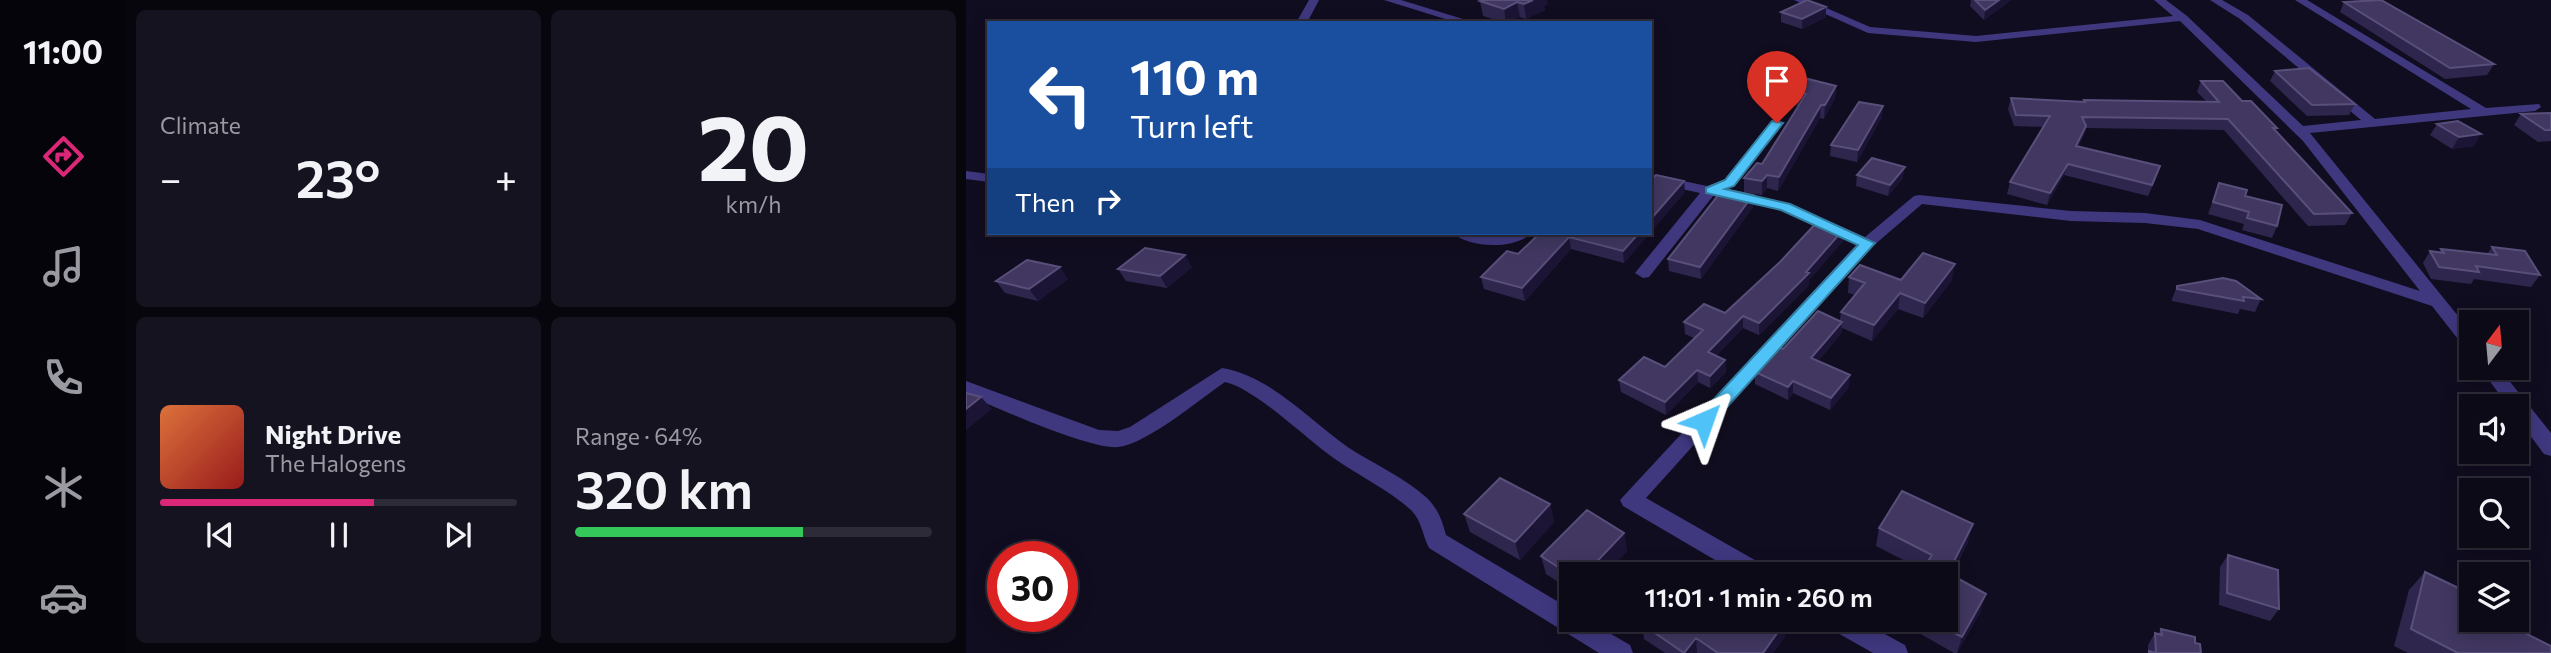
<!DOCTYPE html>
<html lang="en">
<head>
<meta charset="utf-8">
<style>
	:root { --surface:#0d0a18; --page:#161321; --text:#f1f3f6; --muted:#9a9aa2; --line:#2d2b37; --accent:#db2777 }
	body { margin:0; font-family:Commissioner,sans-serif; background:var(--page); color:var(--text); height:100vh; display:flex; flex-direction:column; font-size:26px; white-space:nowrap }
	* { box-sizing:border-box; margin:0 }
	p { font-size:23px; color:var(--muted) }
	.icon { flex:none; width:38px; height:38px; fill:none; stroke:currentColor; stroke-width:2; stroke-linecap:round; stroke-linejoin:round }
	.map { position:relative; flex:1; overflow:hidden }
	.panel { display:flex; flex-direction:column; gap:10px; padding:10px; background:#07060d; width:840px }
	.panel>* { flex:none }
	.banner { position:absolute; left:21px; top:21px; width:665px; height:214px; border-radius:0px; box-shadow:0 4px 18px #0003,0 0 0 2px var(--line); background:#1a4fa0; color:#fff; overflow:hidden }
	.needle { width:46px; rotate:16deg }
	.fabs { position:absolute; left:1493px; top:310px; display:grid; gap:14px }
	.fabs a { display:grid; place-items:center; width:70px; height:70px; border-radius:0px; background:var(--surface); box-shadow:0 4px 18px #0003,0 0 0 2px var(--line); font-size:35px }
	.speed { position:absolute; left:21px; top:541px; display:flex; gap:14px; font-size:35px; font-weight:700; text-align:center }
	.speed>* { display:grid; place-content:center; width:91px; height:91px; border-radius:50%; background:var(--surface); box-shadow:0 4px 18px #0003,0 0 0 2px var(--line); line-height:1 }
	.speed .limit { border:10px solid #d22; background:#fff; color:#111 }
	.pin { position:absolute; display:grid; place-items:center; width:60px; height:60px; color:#fff; margin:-72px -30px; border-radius:50% 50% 50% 0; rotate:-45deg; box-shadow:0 0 7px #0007 }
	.pin .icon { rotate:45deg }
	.me { position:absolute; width:77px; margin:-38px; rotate:43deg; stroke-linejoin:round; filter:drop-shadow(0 0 5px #0008) }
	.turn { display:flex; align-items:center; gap:24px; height:147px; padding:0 28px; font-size:32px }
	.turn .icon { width:91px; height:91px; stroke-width:2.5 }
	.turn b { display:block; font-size:49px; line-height:60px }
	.then { display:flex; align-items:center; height:66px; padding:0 28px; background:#0003; gap:14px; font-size:26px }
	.big { font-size:52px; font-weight:600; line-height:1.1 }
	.panel .widget { flex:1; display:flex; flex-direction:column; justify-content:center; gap:10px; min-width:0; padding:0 24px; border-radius:10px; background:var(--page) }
	.panel .dial { align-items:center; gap:0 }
	.dial b { font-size:91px; line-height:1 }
	.song { display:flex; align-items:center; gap:21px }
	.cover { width:84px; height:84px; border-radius:10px; background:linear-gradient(135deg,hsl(20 70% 55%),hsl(0 70% 35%)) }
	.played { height:7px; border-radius:4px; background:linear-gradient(90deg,var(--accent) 60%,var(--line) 60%) }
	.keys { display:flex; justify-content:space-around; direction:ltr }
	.heat { display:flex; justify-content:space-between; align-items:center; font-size:38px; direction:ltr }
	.charge { height:10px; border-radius:5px; background:linear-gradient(90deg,#34c759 64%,var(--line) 0) }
	.panel .tiles { flex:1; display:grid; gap:10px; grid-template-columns:repeat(2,1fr) }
	.trip { position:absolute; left:593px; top:562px; width:399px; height:70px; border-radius:0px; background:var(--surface); box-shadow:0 4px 18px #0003,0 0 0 2px var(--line); font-weight:600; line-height:70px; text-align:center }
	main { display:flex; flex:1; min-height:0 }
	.dock { display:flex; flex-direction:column; width:126px; justify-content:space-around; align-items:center; background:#05040a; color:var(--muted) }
	.dock .icon { width:49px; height:49px }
	.dock .on { color:var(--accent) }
	.dock b { font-size:32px; color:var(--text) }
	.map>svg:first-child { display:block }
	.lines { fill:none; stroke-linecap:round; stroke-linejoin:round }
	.minor { fill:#3f387f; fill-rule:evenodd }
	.wall { fill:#2f264e }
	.shaded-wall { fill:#1c1434 }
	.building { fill:#413761; stroke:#584f7a; stroke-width:2 }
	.route { fill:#4fc3f7; stroke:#337fa1; stroke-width:2 }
</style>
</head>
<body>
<main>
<nav class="dock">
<b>11:00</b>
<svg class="icon on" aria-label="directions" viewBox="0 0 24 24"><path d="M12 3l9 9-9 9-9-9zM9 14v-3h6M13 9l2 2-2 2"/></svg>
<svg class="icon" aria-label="music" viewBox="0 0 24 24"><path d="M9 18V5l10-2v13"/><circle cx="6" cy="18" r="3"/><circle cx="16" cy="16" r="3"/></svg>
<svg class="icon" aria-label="phone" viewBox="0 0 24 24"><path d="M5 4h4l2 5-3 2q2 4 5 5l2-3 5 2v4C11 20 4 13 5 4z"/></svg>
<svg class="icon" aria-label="climate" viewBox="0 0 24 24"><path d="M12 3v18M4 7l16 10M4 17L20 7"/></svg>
<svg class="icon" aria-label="car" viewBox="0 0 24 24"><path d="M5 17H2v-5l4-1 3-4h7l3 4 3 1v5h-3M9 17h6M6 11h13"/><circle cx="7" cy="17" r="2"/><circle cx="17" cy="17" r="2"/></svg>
</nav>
<section class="panel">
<div class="tiles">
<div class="widget"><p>Climate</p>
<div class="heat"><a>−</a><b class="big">23°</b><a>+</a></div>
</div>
<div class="widget dial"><b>20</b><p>km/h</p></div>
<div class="widget">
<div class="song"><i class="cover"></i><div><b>Night Drive</b><p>The Halogens</p></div></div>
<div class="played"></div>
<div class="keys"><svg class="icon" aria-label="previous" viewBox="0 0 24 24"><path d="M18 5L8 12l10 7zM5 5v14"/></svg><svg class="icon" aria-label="pause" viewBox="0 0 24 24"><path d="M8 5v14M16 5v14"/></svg><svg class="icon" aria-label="next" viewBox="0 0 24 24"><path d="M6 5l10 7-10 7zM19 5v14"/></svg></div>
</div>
<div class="widget"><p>Range · 64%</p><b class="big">320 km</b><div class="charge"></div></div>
</div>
</section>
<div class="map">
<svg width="1585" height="653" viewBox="0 0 1585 653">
	<rect width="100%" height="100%" fill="#110d20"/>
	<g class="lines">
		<path class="minor" d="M 343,0 L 353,0 L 341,23 L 330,23 Z
			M 418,0 L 435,0 L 510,23 L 492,23 Z
			M 828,0 L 842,0 L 904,27 L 1010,36 L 1207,16 L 1188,0 L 1200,0 L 1221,16 L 1337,126 L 1395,120 L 1274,19 L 1244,0 L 1256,0 L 1282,15 L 1409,119 L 1505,109 L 1329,0 L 1341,0 L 1520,108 L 1573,104 L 1575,107 L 1569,111 L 1344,133 L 1505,332 L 1505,350 L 1499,348 L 1466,306 L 1232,229 L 1179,223 L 1105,221 L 956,204 L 907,246 L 680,498 L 801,567 L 804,574 L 773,574 L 657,506 L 654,500 L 891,244 L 814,210 L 747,196 L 683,277 L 677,278 L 669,273 L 734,193 L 684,182 L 684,174 L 741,186 L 758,180 L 806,120 L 811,119 L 818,123 L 768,186 L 758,190 L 824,204 L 899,237 L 948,196 L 953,195 L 1105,211 L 1179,213 L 1234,220 L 1454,291 L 1337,141 L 1214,21 L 1010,42 L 902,33 Z
			M 0,171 L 23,174 L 23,182 L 0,179 Z
			M 487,233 L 535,236 L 565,233 C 549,250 503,248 487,233 Z
			M 256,368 C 305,376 344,421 383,448 C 408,464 439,478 461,498 C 472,509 476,520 480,535 L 606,610 L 606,620 L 621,620 L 664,645 L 667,653 L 633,653 L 463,548 C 456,534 456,521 445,510 C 423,490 393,476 369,459 C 340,439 290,389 259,382 C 234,399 182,443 153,447 C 125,450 32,408 0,395 L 0,381 L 133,430 L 152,431 L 164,427 Z
			M 1514,368 L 1533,368 L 1585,433 L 1585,456 L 1578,454 L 1550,417 L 1550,406 L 1542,406 Z
			M 859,620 L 893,620 L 939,645 L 942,653 L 907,653 L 863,628 Z"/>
	</g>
	<path class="wall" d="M 517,0 L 582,4 L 578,6 L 579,10 L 560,19 L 554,17 L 539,23 L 517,16 L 514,1 Z
		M 1005,0 L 1045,0 L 1018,20 L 1004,6 Z
		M 1378,2 L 1528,64 L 1521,75 L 1479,79 L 1374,12 Z
		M 815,12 L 860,17 L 836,29 L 815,22 Z
		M 1309,71 L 1389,104 L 1383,115 L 1341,116 L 1304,81 Z
		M 1235,81 L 1276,101 L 1311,128 L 1310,130 L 1386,213 L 1379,225 L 1342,226 L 1258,130 L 1120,128 L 1117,137 L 1112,147 L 1190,178 L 1182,196 L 1098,175 L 1081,205 L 1041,194 L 1044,182 L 1077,127 L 1048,126 L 1042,109 L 1045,98 L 1118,102 L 1118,100 L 1240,101 L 1231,92 Z
		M 870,86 L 869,98 L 858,119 L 854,118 L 812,191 L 801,188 L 796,195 L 778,192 L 778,178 L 796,164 L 833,106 L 807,102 L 807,89 Z
		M 1585,113 L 1585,141 L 1572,142 L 1548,125 L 1555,114 Z
		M 916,117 L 891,162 L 864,156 L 865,145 Z
		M 1471,124 L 1508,146 L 1486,149 L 1464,135 Z
		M 891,175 L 937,178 L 922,196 L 890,186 Z
		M 1253,183 L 1279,196 L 1311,226 L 1306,238 L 1276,230 L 1278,224 L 1242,214 Z
		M 719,192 L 658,263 L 605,249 L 559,301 L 518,289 L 515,277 L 552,254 Z
		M 787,195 L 787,207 L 735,279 L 703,271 L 702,259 Z
		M 878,229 L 877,241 L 843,280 L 843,285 L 793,335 L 777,328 L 750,356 L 759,360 L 760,372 L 744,388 L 732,382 L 700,415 L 655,392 L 653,380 L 699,367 L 728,338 L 719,334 L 718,322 L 759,313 L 814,262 Z
		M 1526,247 L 1574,275 L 1565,287 L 1508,279 L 1505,284 L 1465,279 L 1457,263 L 1464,251 L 1473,252 L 1475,249 L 1521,254 Z
		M 226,267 L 201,288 L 160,281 L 152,269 Z
		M 883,277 L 935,280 L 986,280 L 957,318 L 932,309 L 906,341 L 876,328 L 875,334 L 852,361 L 883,387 L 864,410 L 827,393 L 822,400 L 789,384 L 789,372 L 874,320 L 875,312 L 889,295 L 882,293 Z
		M 102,279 L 72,301 L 39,293 L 30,281 Z
		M 1211,286 L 1295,299 L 1289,312 L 1274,309 L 1272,314 L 1206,301 L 1206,299 Z
		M 584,504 L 588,522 L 554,560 L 504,532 L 498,514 Z
		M 913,528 L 1002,542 L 986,575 L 1015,611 L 991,653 L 988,653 L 932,621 L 932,620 L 980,620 L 957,570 L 910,546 Z
		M 658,533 L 661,551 L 640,574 L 606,574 L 606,591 L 580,574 L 575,556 Z
		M 1262,555 L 1313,609 L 1304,621 L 1253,605 L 1254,567 Z
		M 1459,572 L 1505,620 L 1585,653 L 1442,653 L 1428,646 L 1443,590 Z
		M 676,624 L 819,637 L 807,653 L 699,653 L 678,639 Z
		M 1195,629 L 1229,643 L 1235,653 L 1182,653 L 1182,645 L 1189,633 L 1192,634 Z"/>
	<path class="shaded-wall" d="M 567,0 L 581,0 L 582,4 L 578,6 L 579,10 L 560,19 L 558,4 Z
		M 1033,0 L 1045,0 L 1018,20 L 1019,10 Z
		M 551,2 L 554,17 L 540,23 L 538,9 Z
		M 860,7 L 860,17 L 836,29 L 836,19 Z
		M 870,86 L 869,98 L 858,119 L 859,105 Z
		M 855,105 L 854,118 L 812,191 L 813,177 Z
		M 917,106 L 916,117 L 891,162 L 892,150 Z
		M 1120,126 L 1117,137 L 1107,158 L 1110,146 Z
		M 1515,134 L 1508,146 L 1486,149 L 1493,137 Z
		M 1102,164 L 1098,175 L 1081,205 L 1084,193 Z
		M 939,167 L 937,178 L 922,196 L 924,185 Z
		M 801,175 L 801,188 L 796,195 L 796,181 Z
		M 718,181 L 719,192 L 658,263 L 657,251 L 673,233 L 684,233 L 684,220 Z
		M 787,195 L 787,207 L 735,279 L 734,267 Z
		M 878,229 L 877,241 L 843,280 L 843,285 L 793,335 L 793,323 Z
		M 603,237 L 605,249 L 559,301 L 556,288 Z
		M 219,255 L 226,267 L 201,288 L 194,276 Z
		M 989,264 L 986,280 L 957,318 L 959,303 Z
		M 94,267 L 102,279 L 72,301 L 63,289 Z
		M 934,293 L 932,309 L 906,341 L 908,325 Z
		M 777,316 L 777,328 L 742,364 L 742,352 Z
		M 876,322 L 875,334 L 844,370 L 845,358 Z
		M 759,360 L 760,372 L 744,388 L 744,376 Z
		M 731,370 L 732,382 L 700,415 L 699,402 Z
		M 884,375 L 883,387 L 864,410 L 865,398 Z
		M 827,381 L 827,393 L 822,400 L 822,387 Z
		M 15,397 L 26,409 L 0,430 L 0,409 Z
		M 584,504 L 588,522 L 554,560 L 549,542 Z
		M 1007,524 L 1002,542 L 980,586 L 982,573 Z
		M 658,533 L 661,551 L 640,574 L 619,574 Z
		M 1020,594 L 1015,611 L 991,653 L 996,637 Z
		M 819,622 L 819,637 L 807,653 L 797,653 Z
		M 730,638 L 731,653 L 718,653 Z"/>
	<path class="building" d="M 517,0 L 567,0 L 558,4 L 551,2 L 538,9 L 514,1 Z
		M 841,0 L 860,7 L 836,19 L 815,12 Z
		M 1009,0 L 1033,0 L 1019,10 Z
		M 1415,0 L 1528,64 L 1484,68 L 1378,2 Z
		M 1343,68 L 1389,104 L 1346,105 L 1309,71 Z
		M 818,73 L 870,86 L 859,105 L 855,105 L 813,177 L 801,175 L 796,181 L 778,178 L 791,163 L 796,164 L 840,94 L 807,89 Z
		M 1235,81 L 1257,81 L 1276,101 L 1285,101 L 1311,128 L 1307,128 L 1386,213 L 1348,214 L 1262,119 L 1116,117 L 1120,126 L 1110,146 L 1194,166 L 1186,185 L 1102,164 L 1084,193 L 1044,182 L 1084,116 L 1050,115 L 1045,98 L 1119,102 L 1118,100 L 1253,102 Z
		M 893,102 L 917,106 L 892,150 L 865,145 Z
		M 1585,113 L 1585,130 L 1579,130 L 1555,114 Z
		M 1492,121 L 1515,134 L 1493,137 L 1471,124 Z
		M 906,158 L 939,167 L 924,185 L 891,175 Z
		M 690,175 L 718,181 L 684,220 L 684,181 Z
		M 1253,183 L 1281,190 L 1279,196 L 1316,205 L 1311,226 L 1281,218 L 1283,212 L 1247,202 Z
		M 757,189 L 787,195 L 734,267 L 702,259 Z
		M 853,220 L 878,229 L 840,272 L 843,273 L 793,323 L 777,316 L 742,352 L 759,360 L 744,376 L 731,370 L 699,402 L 653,380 L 678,357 L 699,367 L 737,330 L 718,322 L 738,304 L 759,313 L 814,262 Z
		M 574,233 L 673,233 L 657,251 L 603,237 L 556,288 L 515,277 L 541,251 L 552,254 Z
		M 1526,247 L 1559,251 L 1574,275 L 1510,266 L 1513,272 L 1473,267 L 1464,251 L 1478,253 L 1475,249 L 1531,255 Z
		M 179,248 L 219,255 L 194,276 L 152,269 Z
		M 957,253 L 989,264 L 959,303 L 934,293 L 908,325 L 875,312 L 899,283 L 883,277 L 894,265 L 935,280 Z
		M 61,260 L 94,267 L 63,289 L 30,281 Z
		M 1257,278 L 1270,281 L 1295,299 L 1277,297 L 1278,301 L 1211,289 L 1211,286 Z
		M 852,311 L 876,322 L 845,358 L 884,375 L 865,398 L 827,381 L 822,387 L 789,372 L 812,347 L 817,349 Z
		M 0,393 L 15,397 L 0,409 Z
		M 534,478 L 584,504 L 549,542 L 498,514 Z
		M 936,491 L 1007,524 L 982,573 L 1020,594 L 996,637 L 964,620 L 980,620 L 980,574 L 954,574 L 966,555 L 913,528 Z
		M 621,510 L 658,533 L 619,574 L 606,574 L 606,576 L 575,556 Z
		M 1262,555 L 1312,570 L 1313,609 L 1261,593 Z
		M 1459,572 L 1505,594 L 1505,620 L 1533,620 L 1585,646 L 1585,653 L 1492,653 L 1445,629 Z
		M 680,620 L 815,620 L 819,622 L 797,653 L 752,653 L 730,638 L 718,653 L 676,624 Z
		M 1195,629 L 1229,637 L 1229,643 L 1234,644 L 1235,653 L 1183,653 L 1183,651 L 1190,653 L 1189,633 L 1196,635 Z"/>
	<path class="route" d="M 806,121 L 817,123 L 768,186 L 759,189 L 824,204 L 909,243 L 744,426 L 731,426 L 729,421 L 731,417 L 892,245 L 815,210 L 740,193 L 740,188 L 759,180 Z"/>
</svg>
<div class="fabs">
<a><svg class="needle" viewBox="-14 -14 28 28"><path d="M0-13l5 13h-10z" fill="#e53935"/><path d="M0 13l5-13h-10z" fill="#9a9aa2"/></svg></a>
<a><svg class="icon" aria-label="sound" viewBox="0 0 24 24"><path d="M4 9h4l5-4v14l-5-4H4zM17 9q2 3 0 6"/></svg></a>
<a><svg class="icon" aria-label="search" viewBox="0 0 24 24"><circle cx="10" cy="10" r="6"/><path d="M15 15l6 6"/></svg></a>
<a><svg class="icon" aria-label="layers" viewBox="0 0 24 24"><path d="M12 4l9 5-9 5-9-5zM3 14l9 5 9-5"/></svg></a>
</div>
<div class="speed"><div class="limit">30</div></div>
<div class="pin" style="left:811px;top:123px;background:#d93025"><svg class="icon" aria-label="arrive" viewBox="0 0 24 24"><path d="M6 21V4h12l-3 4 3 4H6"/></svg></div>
<svg class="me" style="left:738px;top:421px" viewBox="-20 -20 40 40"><path d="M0-17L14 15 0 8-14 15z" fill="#4fc3f7" stroke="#fff" stroke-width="4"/></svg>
<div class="trip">11:01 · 1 min · 260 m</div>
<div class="banner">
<div class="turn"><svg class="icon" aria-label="left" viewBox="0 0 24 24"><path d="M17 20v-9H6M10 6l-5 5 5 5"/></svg><div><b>110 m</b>Turn left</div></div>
<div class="then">Then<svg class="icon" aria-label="right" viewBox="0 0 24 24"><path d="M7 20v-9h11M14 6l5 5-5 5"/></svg></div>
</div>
</div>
</main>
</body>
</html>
